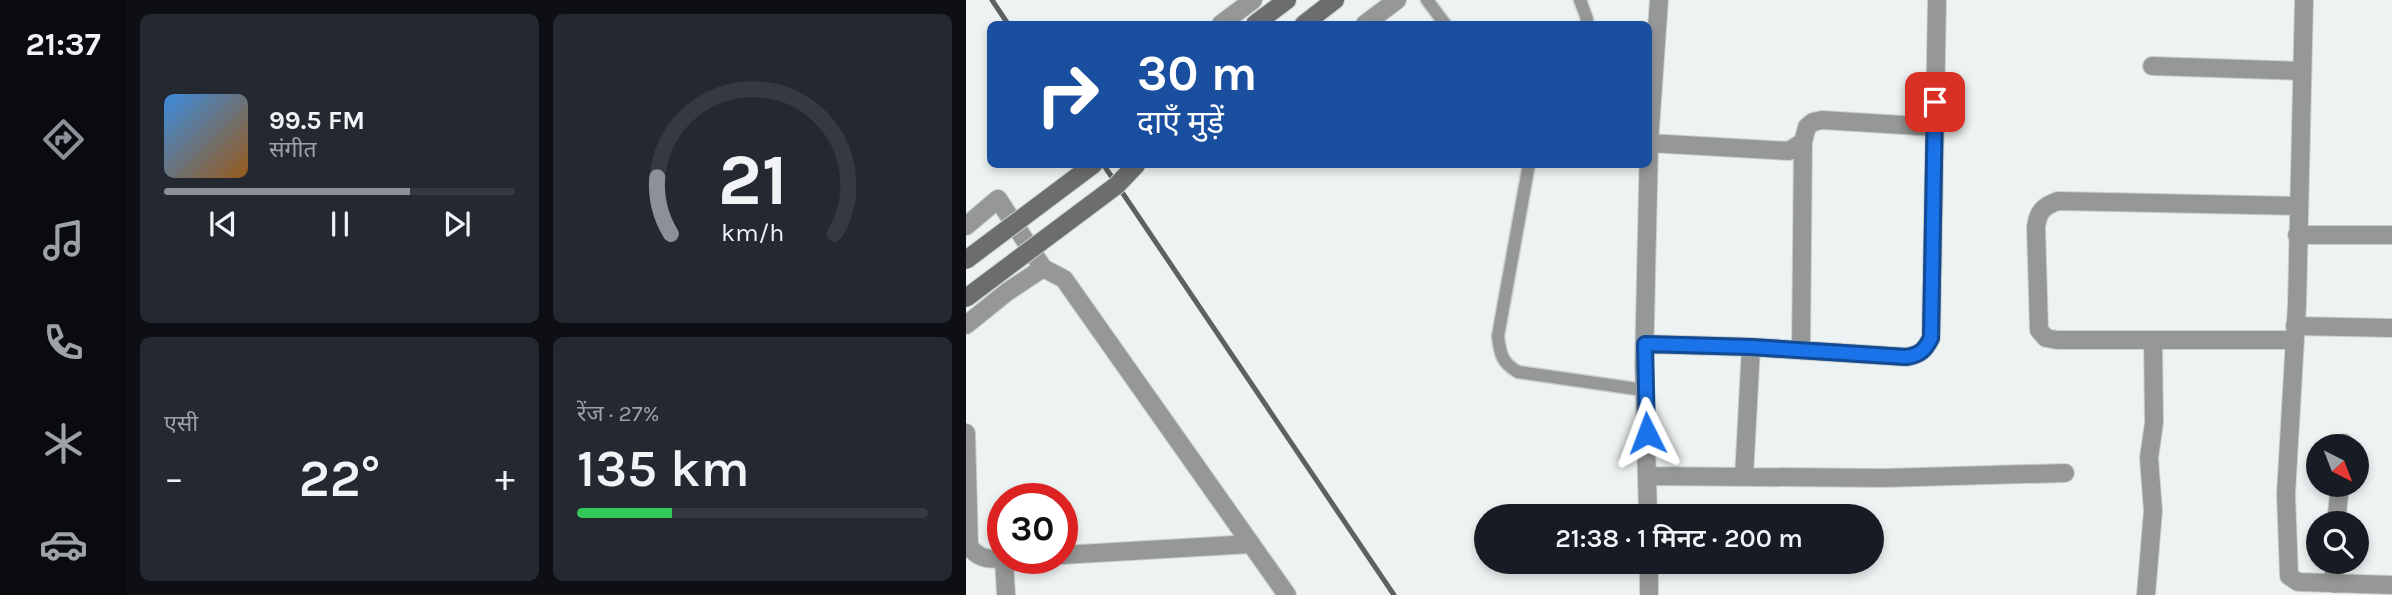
<!DOCTYPE html>
<html lang="hi">
<head>
<meta charset="utf-8">
<style>
	:root { --surface:#171b24; --page:#242831; --text:#f1f3f6; --muted:#9ea1a6; --line:#363941; --accent:#8c9099 }
	body { margin:0; font-family:Karla,"Noto Sans Devanagari",sans-serif; background:var(--page); color:var(--text); height:100vh; display:flex; flex-direction:column; font-size:26px; white-space:nowrap }
	* { box-sizing:border-box; margin:0 }
	p { font-size:23px; color:var(--muted) }
	.icon { flex:none; width:38px; height:38px; fill:none; stroke:currentColor; stroke-width:2; stroke-linecap:round; stroke-linejoin:round }
	.map { position:relative; flex:1; overflow:hidden }
	.side { display:flex; flex-direction:column; gap:14px; padding:14px; background:#0d0f14; width:840px }
	.side>* { flex:none }
	.top-card { position:absolute; left:21px; top:21px; width:665px; height:147px; border-radius:10px; box-shadow:0 4px 10px #0003; background:#1a4fa0; color:#fff; overflow:hidden }
	.needle { width:46px; rotate:138deg }
	.buttons { position:absolute; left:1340px; top:434px; display:grid; gap:14px }
	.buttons a { display:grid; place-items:center; width:63px; height:63px; border-radius:50%; background:var(--surface); box-shadow:0 4px 10px #0003; font-size:35px }
	.speed { position:absolute; left:21px; top:483px; display:flex; gap:14px; font-size:35px; font-weight:700; text-align:center }
	.speed>* { display:grid; place-content:center; width:91px; height:91px; border-radius:50%; background:var(--surface); box-shadow:0 4px 10px #0003; line-height:1 }
	.speed .limit { border:10px solid #d22; background:#fff; color:#111 }
	.pin { position:absolute; display:grid; place-items:center; width:60px; height:60px; color:#fff; margin:-30px; border-radius:14px; box-shadow:0 4px 10px #0006 }
	.me { position:absolute; width:77px; margin:-38px; rotate:357deg; stroke-linejoin:round; filter:drop-shadow(0 0 5px #0008) }
	.turn { display:flex; align-items:center; gap:24px; height:147px; padding:0 35px; font-size:32px }
	.turn .icon { width:91px; height:91px; stroke-width:2.5 }
	.turn b { display:block; font-size:49px; line-height:60px }
	.big { font-size:52px; font-weight:600; line-height:1.1 }
	.side .tile { flex:1; display:flex; flex-direction:column; justify-content:center; gap:10px; min-width:0; padding:0 24px; border-radius:10px; background:var(--page) }
	.side .dial { align-items:center; gap:0 }
	.dial svg { height:182px; overflow:visible; fill:none; stroke:var(--line); stroke-width:7; stroke-linecap:round; text-anchor:middle }
	.dial text { fill:var(--text); stroke:none }
	.song { display:flex; align-items:center; gap:21px }
	.cover { width:84px; height:84px; border-radius:10px; background:linear-gradient(135deg,hsl(210 70% 55%),hsl(30 70% 35%)) }
	.played { height:7px; border-radius:4px; background:linear-gradient(90deg,var(--accent) 70%,var(--line) 70%) }
	.keys { display:flex; justify-content:space-around; direction:ltr }
	.heat { display:flex; justify-content:space-between; align-items:center; font-size:38px; direction:ltr }
	.charge { height:10px; border-radius:5px; background:linear-gradient(90deg,#34c759 27%,var(--line) 0) }
	.side .tiles { flex:1; display:grid; gap:14px; grid-template-columns:repeat(2,1fr) }
	.trip { position:absolute; left:508px; top:504px; width:410px; height:70px; border-radius:35px; background:var(--surface); box-shadow:0 4px 10px #0003; font-weight:600; line-height:70px; text-align:center }
	main { display:flex; flex:1; min-height:0 }
	.menu { display:flex; flex-direction:column; width:126px; justify-content:space-around; align-items:center; background:#090b0e; color:var(--muted) }
	.menu .icon { width:49px; height:49px }
	.menu .on { color:var(--accent) }
	.menu b { font-size:32px; color:var(--text) }
	.map>svg:first-child { display:block }
	.lines { fill:none; stroke-linecap:round; stroke-linejoin:round }
	.service-casing { stroke:#cbcfcf; stroke-width:15 }
	.minor-casing { stroke:#cbcfcf; stroke-width:20 }
	.tertiary-casing { stroke:#cbcfcf; stroke-width:20 }
	.secondary-casing { stroke:#cbcfcf; stroke-width:20 }
	.service { stroke:#969898; stroke-width:12 }
	.minor { stroke:#969898; stroke-width:18 }
	.tertiary { stroke:#969898; stroke-width:18 }
	.secondary { stroke:#6b6d6e; stroke-width:18 }
	.rail { stroke:#5e6161; stroke-width:5 }
	.secondary-bridge-casing { stroke:#cbcfcf; stroke-width:20; stroke-linecap:butt }
	.secondary-bridge { stroke:#6b6d6e; stroke-width:18 }
	.route-casing { stroke:#114b97; stroke-width:18 }
	.route { stroke:#1a73e8; stroke-width:12 }
</style>
</head>
<body>
<main>
<nav class="menu">
<b>21:37</b>
<svg class="icon on" aria-label="directions" viewBox="0 0 24 24"><path d="M12 3l9 9-9 9-9-9zM9 14v-3h6M13 9l2 2-2 2"/></svg>
<svg class="icon" aria-label="music" viewBox="0 0 24 24"><path d="M9 18V5l10-2v13"/><circle cx="6" cy="18" r="3"/><circle cx="16" cy="16" r="3"/></svg>
<svg class="icon" aria-label="phone" viewBox="0 0 24 24"><path d="M5 4h4l2 5-3 2q2 4 5 5l2-3 5 2v4C11 20 4 13 5 4z"/></svg>
<svg class="icon" aria-label="climate" viewBox="0 0 24 24"><path d="M12 3v18M4 7l16 10M4 17L20 7"/></svg>
<svg class="icon" aria-label="car" viewBox="0 0 24 24"><path d="M5 17H2v-5l4-1 3-4h7l3 4 3 1v5h-3M9 17h6M6 11h13"/><circle cx="7" cy="17" r="2"/><circle cx="17" cy="17" r="2"/></svg>
</nav>
<section class="side">
<div class="tiles">
<div class="tile">
<div class="song"><i class="cover"></i><div><b>99.5 FM</b><p>संगीत</p></div></div>
<div class="played"></div>
<div class="keys"><svg class="icon" aria-label="previous" viewBox="0 0 24 24"><path d="M18 5L8 12l10 7zM5 5v14"/></svg><svg class="icon" aria-label="pause" viewBox="0 0 24 24"><path d="M8 5v14M16 5v14"/></svg><svg class="icon" aria-label="next" viewBox="0 0 24 24"><path d="M6 5l10 7-10 7zM19 5v14"/></svg></div>
</div>
<div class="tile dial"><svg viewBox="0 0 100 80">
<path d="M14 69A42 42 0 1 1 86 69"/>
<path d="M14 69A42 42 0 0 1 8 44" stroke="#8c9099"/>
<text x="50" y="56" font-size="32" font-weight="700">21</text>
<text x="50" y="72" font-size="11">km/h</text>
</svg></div>
<div class="tile"><p>एसी</p>
<div class="heat"><a>−</a><b class="big">22°</b><a>+</a></div>
</div>
<div class="tile"><p>रेंज · 27%</p><b class="big">135 km</b><div class="charge"></div></div>
</div>
</section>
<div class="map">
<svg width="1426" height="595" viewBox="0 0 1426 595">
	<rect width="100%" height="100%" fill="#edf2f2"/>
	<g class="lines">
		<defs>
			<path id="service" d="M 461,0 L 479,24
				M 614,0 L 621,19 L 620,24
				M 563,164 L 532,336 C 534,354 536,363 552,372 L 678,390"/>
			<path id="minor" d="M 1338,0 L 1331,304 L 1320,494 L 1323,576 L 1332,582 L 1426,585
				M 1186,66 L 1336,71
				M 683,143 L 823,151 L 837,142 L 841,127 L 847,122 L 856,120 L 969,127
				M 1331,235 L 1426,235
				M 1329,326 L 1426,328
				M 1329,340 L 1091,340 L 1080,338 L 1073,330 L 1070,227 C 1072,211 1078,206 1092,201 L 1331,206
				M 679,344 L 785,347 L 940,357 C 954,355 959,350 965,338 L 971,0
				M 835,349 L 837,142
				M 0,433 L 3,546 C 14,562 29,559 47,558
				M 1378,446 L 1378,443
				M 681,476 L 917,478 L 1099,473
				M 778,477 L 785,347
				M 682,516 L 678,366 L 683,143 L 693,0
				M 1370,523 L 1374,485
				M 96,555 L 285,544
				M 38,559 L 40,595
				M 683,562 L 683,595
				M 1368,584 L 1368,562
				M 1180,595 L 1187,511 L 1183,458 L 1188,423 L 1187,340"/>
			<path id="tertiary" d="M 255,24 L 287,0
				M 399,24 L 431,0
				M 0,226 L 32,199 L 77,268 L 98,279 L 321,595
				M 0,325 L 41,292 L 77,268"/>
			<path id="secondary" d="M 289,24 L 321,0
				M 338,24 L 369,0"/>
		</defs>
		<use href="#service" class="service-casing"/>
		<use href="#minor" class="minor-casing"/>
		<use href="#tertiary" class="tertiary-casing"/>
		<use href="#secondary" class="secondary-casing"/>
		<use href="#service" class="service"/>
		<use href="#minor" class="minor"/>
		<use href="#tertiary" class="tertiary"/>
		<use href="#secondary" class="secondary"/>
		<path class="rail" d="M 26,0 L 42,24
			M 137,164 L 428,595"/>
		<defs>
			<path id="secondary-bridge" d="M 0,260 L 128,164
				M 0,298 L 151,185 L 171,164"/>
		</defs>
		<use href="#secondary-bridge" class="secondary-bridge-casing"/>
		<use href="#secondary-bridge" class="secondary-bridge"/>
	</g>
	<g class="lines">
		<defs>
			<path id="route" d="M 681,433 L 679,344 L 785,347 L 940,357 C 954,355 959,350 965,338 L 969,102"/>
		</defs>
		<use href="#route" class="route-casing"/>
		<use href="#route" class="route"/>
	</g>
</svg>
<div class="buttons">
<a><svg class="needle" viewBox="-14 -14 28 28"><path d="M0-13l5 13h-10z" fill="#e53935"/><path d="M0 13l5-13h-10z" fill="#9ea1a6"/></svg></a>
<a><svg class="icon" aria-label="search" viewBox="0 0 24 24"><circle cx="10" cy="10" r="6"/><path d="M15 15l6 6"/></svg></a>
</div>
<div class="speed"><div class="limit">30</div></div>
<div class="pin" style="left:969px;top:102px;background:#d93025"><svg class="icon" aria-label="arrive" viewBox="0 0 24 24"><path d="M6 21V4h12l-3 4 3 4H6"/></svg></div>
<svg class="me" style="left:681px;top:433px" viewBox="-20 -20 40 40"><path d="M0-17L14 15 0 8-14 15z" fill="#1a73e8" stroke="#fff" stroke-width="4"/></svg>
<div class="trip">21:38 · 1 मिनट · 200 m</div>
<div class="top-card">
<div class="turn"><svg class="icon" aria-label="right" viewBox="0 0 24 24"><path d="M7 20v-9h11M14 6l5 5-5 5"/></svg><div><b>30 m</b>दाएँ मुड़ें</div></div>
</div>
</div>
</main>
</body>
</html>
